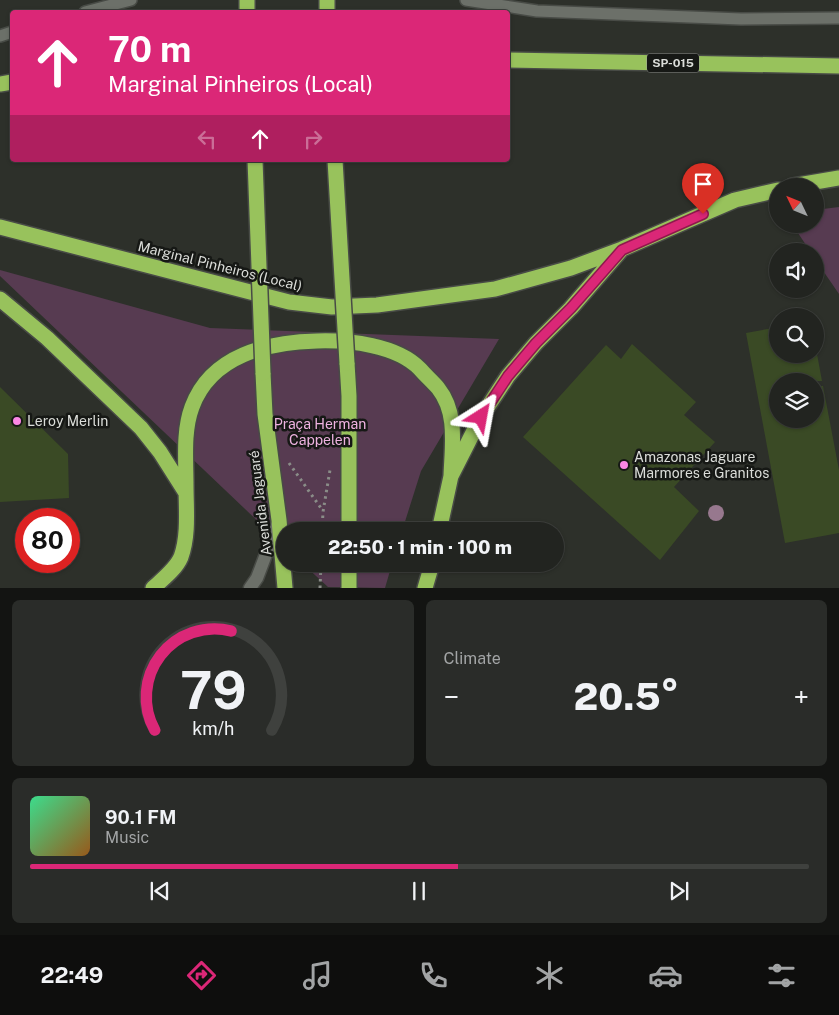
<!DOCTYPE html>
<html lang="en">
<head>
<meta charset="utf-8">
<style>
	:root { --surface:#222420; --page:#2a2c29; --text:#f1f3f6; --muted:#a2a4a5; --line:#3f413e; --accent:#db2777 }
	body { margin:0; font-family:"Public Sans",sans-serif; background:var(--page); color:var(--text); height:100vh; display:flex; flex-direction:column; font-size:19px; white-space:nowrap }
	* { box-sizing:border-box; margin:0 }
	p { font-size:16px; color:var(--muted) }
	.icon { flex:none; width:28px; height:28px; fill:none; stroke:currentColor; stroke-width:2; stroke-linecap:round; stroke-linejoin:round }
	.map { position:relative; height:588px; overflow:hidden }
	.details { display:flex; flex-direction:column; gap:12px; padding:12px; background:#131412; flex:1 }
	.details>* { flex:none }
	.guide { position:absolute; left:10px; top:10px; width:500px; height:152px; border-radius:5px; box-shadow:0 1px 4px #0004,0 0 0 1px var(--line); background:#db2777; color:#fff; overflow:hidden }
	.needle { width:32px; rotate:313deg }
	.tools { position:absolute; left:769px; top:178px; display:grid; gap:10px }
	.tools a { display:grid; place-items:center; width:55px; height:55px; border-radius:50%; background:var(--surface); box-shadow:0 1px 4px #0004,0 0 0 1px var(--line); font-size:25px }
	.speed { position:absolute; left:15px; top:508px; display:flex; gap:10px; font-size:25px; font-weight:700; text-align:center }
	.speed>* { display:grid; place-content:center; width:65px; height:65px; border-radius:50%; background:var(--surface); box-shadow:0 1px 4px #0004,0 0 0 1px var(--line); line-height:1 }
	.speed .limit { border:8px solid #d22; background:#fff; color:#111 }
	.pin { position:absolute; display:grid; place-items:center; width:42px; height:42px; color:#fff; margin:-51px -21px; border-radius:50% 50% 50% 0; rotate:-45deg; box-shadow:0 0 5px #0007 }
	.pin .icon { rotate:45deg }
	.me { position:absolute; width:55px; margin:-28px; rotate:34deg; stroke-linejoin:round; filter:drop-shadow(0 0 4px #0008) }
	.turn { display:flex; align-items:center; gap:18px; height:105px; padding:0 15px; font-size:22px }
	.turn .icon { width:65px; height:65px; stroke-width:2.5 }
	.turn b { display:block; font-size:35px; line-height:42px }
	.lanes { display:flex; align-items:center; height:48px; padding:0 15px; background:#0003; justify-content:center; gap:25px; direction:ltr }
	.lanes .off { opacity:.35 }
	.big { font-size:38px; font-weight:800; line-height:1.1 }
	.details .widget { flex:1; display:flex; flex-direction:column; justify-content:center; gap:8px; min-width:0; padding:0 18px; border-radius:8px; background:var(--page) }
	.details .dial { align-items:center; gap:0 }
	.dial svg { height:130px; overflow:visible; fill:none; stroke:var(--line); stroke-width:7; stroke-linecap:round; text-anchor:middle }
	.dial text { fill:var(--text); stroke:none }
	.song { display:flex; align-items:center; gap:15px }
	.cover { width:60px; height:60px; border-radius:8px; background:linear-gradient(135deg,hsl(150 70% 55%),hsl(30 70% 35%)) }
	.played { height:5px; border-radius:2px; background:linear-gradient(90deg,var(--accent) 55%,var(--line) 55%) }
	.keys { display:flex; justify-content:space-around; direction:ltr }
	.heat { display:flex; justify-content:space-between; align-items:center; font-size:28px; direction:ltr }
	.details .tiles { flex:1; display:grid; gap:12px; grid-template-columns:1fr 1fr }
	.widget:last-child { grid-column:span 2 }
	.trip { position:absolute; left:276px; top:522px; width:288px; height:50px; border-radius:25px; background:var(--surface); box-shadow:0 1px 4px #0004,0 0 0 1px var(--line); font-weight:800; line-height:50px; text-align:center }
	.tab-bar { display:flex; height:80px; justify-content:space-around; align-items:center; background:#0e0e0d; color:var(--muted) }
	.tab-bar .icon { width:35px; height:35px }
	.tab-bar .selected { color:var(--accent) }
	.tab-bar b { font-size:22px; color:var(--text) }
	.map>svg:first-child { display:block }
	.green { fill:#573b51 }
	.building { fill:#3a4a25 }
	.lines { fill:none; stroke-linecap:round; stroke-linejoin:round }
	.lane-casing { stroke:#484b46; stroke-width:14 }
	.secondary-casing { stroke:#484b46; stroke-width:15 }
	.highway-casing { stroke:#484b46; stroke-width:18 }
	.path { stroke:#8a8d88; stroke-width:3; stroke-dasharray:2.5 4; stroke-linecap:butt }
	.lane { stroke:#6c7069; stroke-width:11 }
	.secondary { stroke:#6c7069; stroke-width:12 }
	.highway { stroke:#98c25c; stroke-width:15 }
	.highway-bridge-casing { stroke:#484b46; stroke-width:18; stroke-linecap:butt }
	.highway-bridge { stroke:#98c25c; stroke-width:15 }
	.tree { fill:#97788e }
	.route-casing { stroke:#8e194d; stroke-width:12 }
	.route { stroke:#db2777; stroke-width:9 }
	.poi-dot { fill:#fb86e5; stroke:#161815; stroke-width:2 }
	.labels { text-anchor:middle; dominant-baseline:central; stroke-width:5; stroke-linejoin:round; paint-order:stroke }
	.shield { fill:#161815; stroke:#a0a29e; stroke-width:1 }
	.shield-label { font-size:12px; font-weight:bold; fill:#dbddd9 }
	.street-label { font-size:14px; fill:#dbddd9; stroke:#161815 }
	.poi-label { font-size:14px; fill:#dbddd9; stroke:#161815; text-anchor:start }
	.park-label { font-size:14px; fill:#eeb2e0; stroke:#161815 }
</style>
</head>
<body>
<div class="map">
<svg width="839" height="588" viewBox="0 0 839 588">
	<rect width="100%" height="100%" fill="#2d302a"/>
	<path class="green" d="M 839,207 L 839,294 L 815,259 L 815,251 L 810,251 L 792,224 L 815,224 L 815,210 Z
		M 0,270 L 210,328 L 499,339 L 421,471 L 402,531 L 285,531 L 285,547 L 0,276 Z
		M 303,564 L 392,564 L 385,588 L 328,587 Z"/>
	<path class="building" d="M 778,327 L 778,354 L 817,354 L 822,381 L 778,381 L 778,419 L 815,419 L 815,386 L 823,386 L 839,470 L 839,533 L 785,543 L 746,333 Z
		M 632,344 L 696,402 L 684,415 L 715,442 L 674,487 L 699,511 L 660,560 L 523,437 L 606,345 L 621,359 Z
		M 0,387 L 68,454 L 69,498 L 0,502 Z"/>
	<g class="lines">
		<defs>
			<path id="lane" d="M 466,0 L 537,11 L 741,19 L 839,18
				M 85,12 L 131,0
				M 0,36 L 12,32"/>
			<path id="secondary" d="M 250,588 L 257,578 L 279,520"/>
			<path id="highway" d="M 247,0 L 247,12
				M 327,0 L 327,12
				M 508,60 L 839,66
				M 0,84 L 12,82
				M 792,186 L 839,178
				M 0,227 L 289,302 L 332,307 L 377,305 L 495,289 L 571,268 L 622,249 L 735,200 L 778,190
				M 0,299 L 47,338 L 141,428 L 160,452 L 186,493
				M 347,363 L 349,396 L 349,531
				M 263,373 L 265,414 L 279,520 L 285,588
				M 439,531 L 451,476 L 481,417 L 508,376 L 536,343 L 571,308 L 621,250
				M 349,564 L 349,588
				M 153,588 C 163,579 176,569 181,557 C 189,535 186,508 186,485 C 186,460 183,431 192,407 C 211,355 268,342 317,341 C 349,340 397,345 420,369 C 426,376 433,382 438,388 C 458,413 452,446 451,476
				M 425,588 L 432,564"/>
		</defs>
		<use href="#lane" class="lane-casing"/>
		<use href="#secondary" class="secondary-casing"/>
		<use href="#highway" class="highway-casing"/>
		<path class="path" d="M 289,463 L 323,511
			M 322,531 L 323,512 L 330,470
			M 320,588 L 321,564"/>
		<use href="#lane" class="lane"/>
		<use href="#secondary" class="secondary"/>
		<use href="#highway" class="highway"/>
		<defs>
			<path id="highway-bridge" d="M 255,160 L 263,373
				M 335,160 L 347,363"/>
		</defs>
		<use href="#highway-bridge" class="highway-bridge-casing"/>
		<use href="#highway-bridge" class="highway-bridge"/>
	</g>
	<circle class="tree" cx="716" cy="513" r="8"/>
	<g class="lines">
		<defs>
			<path id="route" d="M 481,417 L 508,376 L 536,343 L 571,308 L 622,250 L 703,214"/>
		</defs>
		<use href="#route" class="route-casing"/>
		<use href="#route" class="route"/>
	</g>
	<g class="poi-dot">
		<circle cx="17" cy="421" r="5"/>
		<circle cx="624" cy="465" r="5"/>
	</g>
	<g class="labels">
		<rect class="shield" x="647" y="53.5" width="52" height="19" rx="4"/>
		<g class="shield-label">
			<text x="673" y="63">SP-015</text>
		</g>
		<g class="street-label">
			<text transform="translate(220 266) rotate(14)">Marginal Pinheiros (Local)</text>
			<text transform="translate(260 503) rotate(-97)">Avenida Jaguaré</text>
		</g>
		<g class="poi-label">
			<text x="27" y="421">Leroy Merlin</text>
			<text x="634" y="457">Amazonas Jaguare<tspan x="634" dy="16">Marmores e Granitos</tspan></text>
		</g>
		<g class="park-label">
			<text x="320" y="424">Praça Herman<tspan x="320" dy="16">Cappelen</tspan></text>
		</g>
	</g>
</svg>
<div class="tools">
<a><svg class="needle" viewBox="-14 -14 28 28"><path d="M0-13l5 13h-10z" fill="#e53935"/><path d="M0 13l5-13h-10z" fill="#a2a4a5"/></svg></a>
<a><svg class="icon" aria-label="sound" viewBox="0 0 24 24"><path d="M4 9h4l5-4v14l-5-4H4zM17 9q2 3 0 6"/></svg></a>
<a><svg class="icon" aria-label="search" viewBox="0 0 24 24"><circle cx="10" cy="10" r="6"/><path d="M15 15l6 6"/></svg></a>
<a><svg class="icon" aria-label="layers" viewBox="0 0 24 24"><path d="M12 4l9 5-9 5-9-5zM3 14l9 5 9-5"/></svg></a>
</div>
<div class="speed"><div class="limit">80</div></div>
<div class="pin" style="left:703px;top:214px;background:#d93025"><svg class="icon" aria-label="arrive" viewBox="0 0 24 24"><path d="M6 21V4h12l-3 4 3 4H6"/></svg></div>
<svg class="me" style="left:481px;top:417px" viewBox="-20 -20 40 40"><path d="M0-17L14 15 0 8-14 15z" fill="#db2777" stroke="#fff" stroke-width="4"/></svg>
<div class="trip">22:50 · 1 min · 100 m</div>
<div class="guide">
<div class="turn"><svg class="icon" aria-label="ahead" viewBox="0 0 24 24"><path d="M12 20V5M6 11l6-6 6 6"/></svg><div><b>70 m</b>Marginal Pinheiros (Local)</div></div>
<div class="lanes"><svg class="icon off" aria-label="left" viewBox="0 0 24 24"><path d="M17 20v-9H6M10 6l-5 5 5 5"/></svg><svg class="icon" aria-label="ahead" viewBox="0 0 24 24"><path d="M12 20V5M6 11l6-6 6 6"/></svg><svg class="icon off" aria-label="right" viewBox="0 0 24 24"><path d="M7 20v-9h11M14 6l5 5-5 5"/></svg></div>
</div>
</div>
<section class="details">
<div class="tiles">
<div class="widget dial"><svg viewBox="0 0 100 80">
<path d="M14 69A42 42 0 1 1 86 69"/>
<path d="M14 69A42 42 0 0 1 61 8" stroke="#db2777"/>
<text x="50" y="56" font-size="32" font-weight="700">79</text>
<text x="50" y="72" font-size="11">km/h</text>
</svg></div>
<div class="widget"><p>Climate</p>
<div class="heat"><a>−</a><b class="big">20.5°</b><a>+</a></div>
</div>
<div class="widget">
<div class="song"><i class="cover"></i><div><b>90.1 FM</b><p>Music</p></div></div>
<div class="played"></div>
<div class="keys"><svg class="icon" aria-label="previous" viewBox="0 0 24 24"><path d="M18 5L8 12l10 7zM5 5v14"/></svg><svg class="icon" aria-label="pause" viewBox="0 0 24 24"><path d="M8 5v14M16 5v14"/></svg><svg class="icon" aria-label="next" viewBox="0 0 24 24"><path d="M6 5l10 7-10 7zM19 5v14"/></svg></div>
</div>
</div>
</section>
<nav class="tab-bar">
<b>22:49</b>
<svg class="icon selected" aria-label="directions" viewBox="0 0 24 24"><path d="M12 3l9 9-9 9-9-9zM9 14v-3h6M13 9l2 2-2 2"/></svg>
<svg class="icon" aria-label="music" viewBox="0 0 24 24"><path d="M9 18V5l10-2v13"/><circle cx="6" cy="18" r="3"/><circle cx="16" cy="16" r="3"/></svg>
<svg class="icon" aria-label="phone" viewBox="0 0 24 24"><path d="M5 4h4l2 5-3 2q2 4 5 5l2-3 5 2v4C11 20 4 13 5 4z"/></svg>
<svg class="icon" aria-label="climate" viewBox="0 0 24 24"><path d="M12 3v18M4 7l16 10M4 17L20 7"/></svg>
<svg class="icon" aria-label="car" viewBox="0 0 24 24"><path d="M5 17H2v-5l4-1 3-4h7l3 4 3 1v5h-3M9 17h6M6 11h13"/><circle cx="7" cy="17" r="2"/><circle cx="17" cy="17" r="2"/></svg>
<svg class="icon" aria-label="filters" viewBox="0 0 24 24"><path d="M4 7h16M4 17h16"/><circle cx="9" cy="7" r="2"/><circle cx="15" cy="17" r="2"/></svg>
</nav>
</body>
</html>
